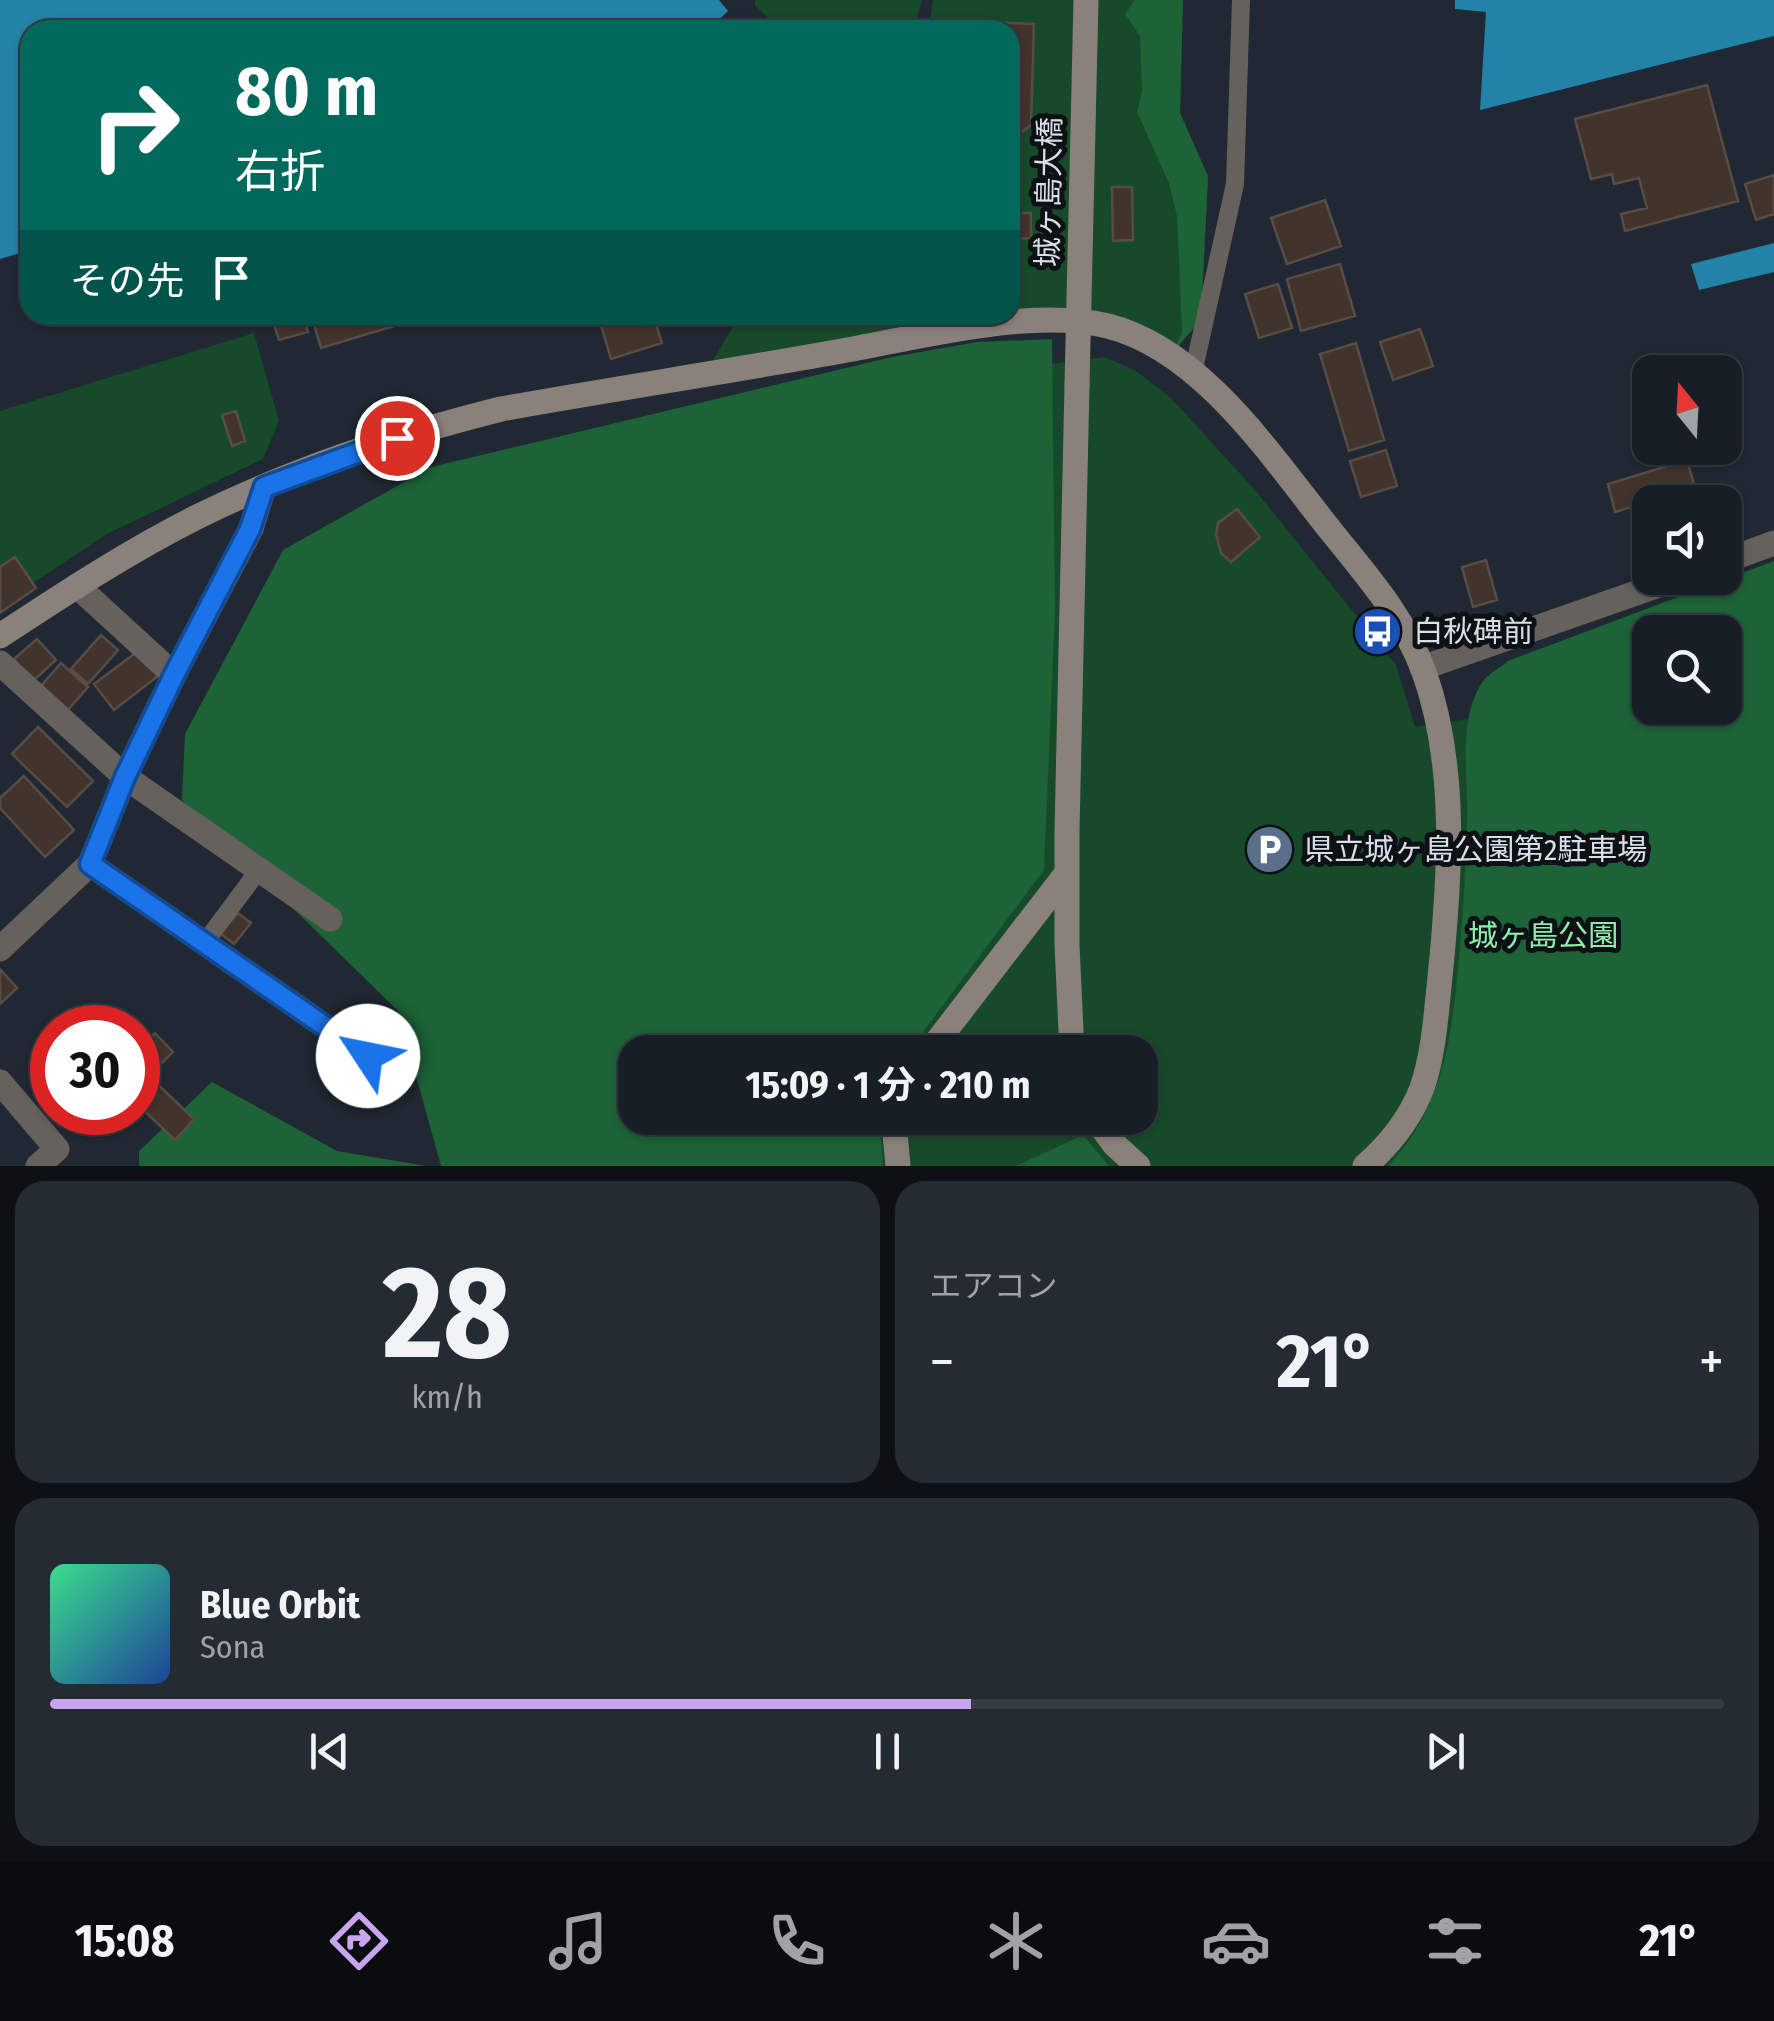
<!DOCTYPE html>
<html lang="ja">
<head>
<meta charset="utf-8">
<style>
	:root { --surface:#181e26; --page:#252b32; --text:#f1f3f6; --muted:#9fa2a7; --line:#363c43; --accent:#c8a6ef }
	body { margin:0; font-family:"Fira Sans Condensed","Noto Sans JP",sans-serif; background:var(--page); color:var(--text); height:100vh; display:flex; flex-direction:column; font-size:38px; white-space:nowrap }
	* { box-sizing:border-box; margin:0 }
	p { font-size:32px; color:var(--muted) }
	.icon { flex:none; width:55px; height:55px; fill:none; stroke:currentColor; stroke-width:2; stroke-linecap:round; stroke-linejoin:round }
	.map { position:relative; height:1166px; overflow:hidden }
	.sheet { display:flex; flex-direction:column; gap:15px; padding:15px; background:#0d1015; flex:1 }
	.sheet>* { flex:none }
	.banner { position:absolute; left:20px; top:20px; width:1000px; height:305px; border-radius:30px; box-shadow:0 2px 8px #0004,0 0 0 2px var(--line); background:#00695c; color:#fff; overflow:hidden }
	.needle { width:65px; rotate:342deg }
	.controls { position:absolute; left:1632px; top:355px; display:grid; gap:20px }
	.controls a { display:grid; place-items:center; width:110px; height:110px; border-radius:20px; background:var(--surface); box-shadow:0 2px 8px #0004,0 0 0 2px var(--line); font-size:50px }
	.speed { position:absolute; left:30px; top:1005px; display:flex; gap:20px; font-size:50px; font-weight:700; text-align:center }
	.speed>* { display:grid; place-content:center; width:130px; height:130px; border-radius:50%; background:var(--surface); box-shadow:0 2px 8px #0004,0 0 0 2px var(--line); line-height:1 }
	.speed .limit { border:15px solid #d22; background:#fff; color:#111 }
	.pin { position:absolute; display:grid; place-items:center; width:85px; height:85px; color:#fff; margin:-42px; border:5px solid #fff; border-radius:50%; box-shadow:0 2px 10px #0007 }
	.me { position:absolute; width:110px; margin:-55px; rotate:304deg; stroke-linejoin:round; filter:drop-shadow(0 0 8px #0008) }
	.turn { display:flex; align-items:center; gap:35px; height:210px; padding:0 50px; font-size:45px }
	.turn .icon { width:130px; height:130px; stroke-width:2.5 }
	.turn b { display:block; font-size:70px; line-height:85px }
	.then { display:flex; align-items:center; height:95px; padding:0 50px; background:#0003; gap:20px; font-size:38px }
	.big { font-size:75px; font-weight:700; line-height:1.1 }
	.sheet .widget { flex:1; display:flex; flex-direction:column; justify-content:center; gap:15px; min-width:0; padding:0 35px; border-radius:30px; background:var(--page) }
	.sheet .dial { align-items:center; gap:0 }
	.dial b { font-size:130px; line-height:1 }
	.song { display:flex; align-items:center; gap:30px }
	.cover { width:120px; height:120px; border-radius:15px; background:linear-gradient(135deg,hsl(150 70% 55%),hsl(220 70% 35%)) }
	.played { height:10px; border-radius:5px; background:linear-gradient(90deg,var(--accent) 55%,var(--line) 55%) }
	.keys { display:flex; justify-content:space-around; direction:ltr }
	.heat { display:flex; justify-content:space-between; align-items:center; font-size:55px; direction:ltr }
	.sheet .tiles { flex:1; display:grid; gap:15px; grid-template-columns:1fr 1fr }
	.widget:last-child { grid-column:span 2 }
	.trip { position:absolute; left:618px; top:1035px; width:540px; height:100px; border-radius:30px; background:var(--surface); box-shadow:0 2px 8px #0004,0 0 0 2px var(--line); font-weight:700; line-height:100px; text-align:center }
	.tabs { display:flex; height:160px; justify-content:space-around; align-items:center; background:#0a0c0f; color:var(--muted) }
	.tabs .icon { width:70px; height:70px }
	.tabs .on { color:var(--accent) }
	.tabs b { font-size:45px; color:var(--text) }
	.map>svg:first-child { display:block }
	.green { fill:#164a29; fill-rule:evenodd }
	.forest { fill:#1c6337; fill-rule:evenodd }
	.water { fill:#2383a6 }
	.building { fill:#41342d; stroke:#594c44; stroke-width:2.5 }
	.lines { fill:none; stroke-linecap:round; stroke-linejoin:round }
	.lane { stroke:#67615d; stroke-width:18 }
	.street { stroke:#67615d; stroke-width:25 }
	.secondary { stroke:#8b817b; stroke-width:25 }
	.secondary-bridge { stroke:#8b817b; stroke-width:25 }
	.route-casing { stroke:#114b97; stroke-width:25 }
	.route { stroke:#1a73e8; stroke-width:18 }
	.labels { text-anchor:middle; dominant-baseline:central; stroke-width:10; stroke-linejoin:round; paint-order:stroke }
	.street-label { font-size:30px; fill:#d9dfe6; stroke:#0d1115 }
	.poi-label { font-size:30px; fill:#d9dfe6; stroke:#0d1115; text-anchor:start }
	.park-label { font-size:30px; fill:#8deca9; stroke:#0d1115 }
</style>
</head>
<body>
<div class="map">
<svg width="1774" height="1166" viewBox="0 0 1774 1166">
	<rect width="100%" height="100%" fill="#202833"/>
	<path class="green" d="M 755,0 L 922,0 L 913,30 L 780,30 L 755,5 Z
		M 933,0 L 1183,0 L 1180,113 L 1208,177 L 1201,319 L 1171,355 L 1076,320 L 705,373 L 740,315 L 1010,315 L 1010,30 L 928,30 Z
		M 254,333 L 279,421 L 263,459 L 107,534 L 0,605 L 0,411 Z
		M 1105,357 L 1136,371 L 1171,398 L 1255,490 L 1396,665 L 1415,727 L 1468,719 L 1484,681 L 1508,661 L 1774,561 L 1774,1166 L 875,1166 L 863,1118 L 1140,1118 L 1140,1052 L 847,1052 L 1007,369 ZM 1650,632 L 1725,632 L 1725,708 L 1650,708 Z"/>
	<path class="forest" d="M 1135,0 L 1183,0 L 1180,113 L 1208,176 L 1201,319 L 1171,355 L 1182,333 L 1177,216 L 1169,183 L 1137,112 L 1142,91 L 1140,36 L 1125,14 Z
		M 1052,339 L 1055,610 L 1044,870 L 908,1052 L 635,1052 L 635,1118 L 879,1118 L 883,1166 L 441,1166 L 398,1011 L 182,800 L 185,734 L 283,550 L 431,467 L 892,357 L 977,342 Z
		M 1774,561 L 1774,1166 L 1388,1166 C 1447,1105 1453,1026 1460,946 C 1464,899 1467,854 1467,807 C 1467,769 1459,713 1484,680 C 1490,673 1501,667 1508,661 ZM 1650,632 L 1725,632 L 1725,708 L 1650,708 Z
		M 212,1082 L 337,1151 L 427,1166 L 139,1166 L 139,1151 Z
		M 1083,1135 L 1109,1166 L 1016,1166 Z"/>
	<path class="water" d="M 0,0 L 719,0 L 728,11 L 708,30 L 30,30 L 30,250 L 0,259 Z
		M 1455,0 L 1774,0 L 1774,36 L 1480,110 L 1486,12 L 1455,9 Z
		M 1774,243 L 1774,272 L 1699,290 L 1691,264 Z"/>
	<path class="building" d="M 991,22 L 1034,24 L 1031,125 L 1010,141 L 1010,30 L 990,30 Z
		M 1707,85 L 1738,201 L 1625,231 L 1621,214 L 1647,208 L 1639,178 L 1614,184 L 1612,174 L 1591,179 L 1575,119 Z
		M 1774,175 L 1774,214 L 1756,220 L 1745,184 Z
		M 1112,187 L 1132,187 L 1133,240 L 1113,241 Z
		M 1325,200 L 1341,246 L 1287,264 L 1271,218 Z
		M 1011,213 L 1031,213 L 1031,238 L 1011,239 Z
		M 1340,264 L 1355,316 L 1301,331 L 1287,279 Z
		M 1278,284 L 1292,328 L 1259,338 L 1245,294 Z
		M 271,315 L 303,315 L 308,332 L 279,340 Z
		M 311,315 L 431,315 L 321,348 Z
		M 598,315 L 653,315 L 662,343 L 611,359 Z
		M 1420,329 L 1433,366 L 1393,380 L 1380,342 Z
		M 1356,343 L 1384,440 L 1349,451 L 1320,354 Z
		M 236,411 L 245,441 L 232,446 L 222,415 Z
		M 1386,450 L 1397,486 L 1361,497 L 1350,461 Z
		M 1687,460 L 1695,488 L 1615,512 L 1608,484 Z
		M 1237,509 L 1260,537 L 1231,562 L 1221,553 L 1216,534 L 1218,523 Z
		M 15,557 L 36,588 L 0,613 L 0,567 Z
		M 1486,560 L 1497,600 L 1473,607 L 1462,567 Z
		M 101,635 L 118,650 L 88,684 L 71,669 Z
		M 37,639 L 56,660 L 33,681 L 14,659 Z
		M 138,651 L 158,676 L 114,710 L 94,684 Z
		M 61,663 L 88,687 L 67,711 L 40,687 Z
		M 38,727 L 93,781 L 67,807 L 12,754 Z
		M 24,776 L 74,830 L 45,857 L 0,808 L 0,798 Z
		M 238,913 L 251,923 L 234,944 L 220,933 Z
		M 0,969 L 17,988 L 0,1004 Z
		M 155,1033 L 173,1052 L 157,1068 L 139,1050 Z
		M 149,1076 L 194,1119 L 175,1140 L 138,1105 L 138,1087 Z"/>
	<g class="lines">
		<path class="lane" d="M 1193,373 L 1235,184 L 1241,0
			M 203,945 L 258,871"/>
		<path class="street" d="M 1725,561 L 1774,543
			M 77,586 L 174,675
			M 0,663 L 125,777 L 330,919
			M 1422,668 L 1679,578
			M 90,864 L 368,1056
			M 0,949 L 90,864 L 125,777 L 174,675 L 251,529 L 264,487
			M 0,1082 L 57,1149 L 38,1166"/>
		<path class="secondary" d="M 0,636 C 64,594 129,551 197,517 C 294,469 397,435 501,409 C 613,389 725,372 836,352 C 918,338 1028,307 1108,326 C 1203,350 1273,459 1331,531 C 1367,576 1404,617 1424,672 C 1458,767 1450,878 1440,977 C 1436,1014 1434,1053 1422,1088 C 1410,1119 1389,1145 1365,1166
			M 929,1052 L 1066,874
			M 1072,1052 L 1067,945 L 1067,831 L 1077,385
			M 897,1118 L 895,1133 L 898,1166
			M 1095,1118 L 1115,1145 L 1138,1166"/>
		<path class="secondary-bridge" d="M 1077,385 L 1086,0"/>
	</g>
	<g class="lines">
		<defs>
			<path id="route" d="M 368,1056 L 90,864 L 125,777 L 174,675 L 250,529 L 264,487 L 397,438"/>
		</defs>
		<use href="#route" class="route-casing"/>
		<use href="#route" class="route"/>
	</g>
	<defs>
		<symbol id="bus-disc" viewBox="-11 -11 22 22"><circle r="9.5" fill="#1a4fb4" stroke="#0d1115"/><path d="M-5-6H5V4H4V6H2V4H-2V6H-4V4H-5ZM-3.5-4V0h7V-4ZM-3.5 1.2v1.5H-2V1.2ZM2 1.2v1.5H3.5V1.2Z" fill="#fff"/></symbol>
		<symbol id="parking-disc" viewBox="-11 -11 22 22"><circle r="9.5" fill="#5c6f8a" stroke="#0d1115"/><path d="M-3.5-5.5H1a3.5 3.5 0 0 1 0 7H-1V5.5H-3.5ZM-1-3.4V-.6H.8a1.4 1.4 0 0 0 0-2.8Z" fill="#fff"/></symbol>
	</defs>
	<g fill-rule="evenodd">
		<use href="#bus-disc" x="1350" y="604" width="55" height="55"/>
		<use href="#parking-disc" x="1242" y="822" width="55" height="55"/>
	</g>
	<g class="labels">
		<g class="street-label">
			<text transform="translate(1049 192) rotate(-89)">城ヶ島大橋</text>
		</g>
		<g class="poi-label">
			<text x="1413" y="632">白秋碑前</text>
			<text x="1304" y="850">県立城ヶ島公園第2駐車場</text>
		</g>
		<g class="park-label">
			<text x="1543" y="936">城ヶ島公園</text>
		</g>
	</g>
</svg>
<div class="controls">
<a><svg class="needle" viewBox="-14 -14 28 28"><path d="M0-13l5 13h-10z" fill="#e53935"/><path d="M0 13l5-13h-10z" fill="#9fa2a7"/></svg></a>
<a><svg class="icon" aria-label="sound" viewBox="0 0 24 24"><path d="M4 9h4l5-4v14l-5-4H4zM17 9q2 3 0 6"/></svg></a>
<a><svg class="icon" aria-label="search" viewBox="0 0 24 24"><circle cx="10" cy="10" r="6"/><path d="M15 15l6 6"/></svg></a>
</div>
<div class="speed"><div class="limit">30</div></div>
<div class="pin" style="left:397px;top:438px;background:#d93025"><svg class="icon" aria-label="arrive" viewBox="0 0 24 24"><path d="M6 21V4h12l-3 4 3 4H6"/></svg></div>
<svg class="me" style="left:368px;top:1056px" viewBox="-20 -20 40 40"><circle r="19" fill="#fff"/><path d="M0-13L10 11 0 6-10 11z" fill="#1a73e8"/></svg>
<div class="trip">15:09 · 1 分 · 210 m</div>
<div class="banner">
<div class="turn"><svg class="icon" aria-label="right" viewBox="0 0 24 24"><path d="M7 20v-9h11M14 6l5 5-5 5"/></svg><div><b>80 m</b>右折</div></div>
<div class="then">その先<svg class="icon" aria-label="arrive" viewBox="0 0 24 24"><path d="M6 21V4h12l-3 4 3 4H6"/></svg></div>
</div>
</div>
<section class="sheet">
<div class="tiles">
<div class="widget dial"><b>28</b><p>km/h</p></div>
<div class="widget"><p>エアコン</p>
<div class="heat"><a>−</a><b class="big">21°</b><a>+</a></div>
</div>
<div class="widget">
<div class="song"><i class="cover"></i><div><b>Blue Orbit</b><p>Sona</p></div></div>
<div class="played"></div>
<div class="keys"><svg class="icon" aria-label="previous" viewBox="0 0 24 24"><path d="M18 5L8 12l10 7zM5 5v14"/></svg><svg class="icon" aria-label="pause" viewBox="0 0 24 24"><path d="M8 5v14M16 5v14"/></svg><svg class="icon" aria-label="next" viewBox="0 0 24 24"><path d="M6 5l10 7-10 7zM19 5v14"/></svg></div>
</div>
</div>
</section>
<nav class="tabs">
<b>15:08</b>
<svg class="icon on" aria-label="directions" viewBox="0 0 24 24"><path d="M12 3l9 9-9 9-9-9zM9 14v-3h6M13 9l2 2-2 2"/></svg>
<svg class="icon" aria-label="music" viewBox="0 0 24 24"><path d="M9 18V5l10-2v13"/><circle cx="6" cy="18" r="3"/><circle cx="16" cy="16" r="3"/></svg>
<svg class="icon" aria-label="phone" viewBox="0 0 24 24"><path d="M5 4h4l2 5-3 2q2 4 5 5l2-3 5 2v4C11 20 4 13 5 4z"/></svg>
<svg class="icon" aria-label="climate" viewBox="0 0 24 24"><path d="M12 3v18M4 7l16 10M4 17L20 7"/></svg>
<svg class="icon" aria-label="car" viewBox="0 0 24 24"><path d="M5 17H2v-5l4-1 3-4h7l3 4 3 1v5h-3M9 17h6M6 11h13"/><circle cx="7" cy="17" r="2"/><circle cx="17" cy="17" r="2"/></svg>
<svg class="icon" aria-label="filters" viewBox="0 0 24 24"><path d="M4 7h16M4 17h16"/><circle cx="9" cy="7" r="2"/><circle cx="15" cy="17" r="2"/></svg>
<b>21°</b>
</nav>
</body>
</html>
